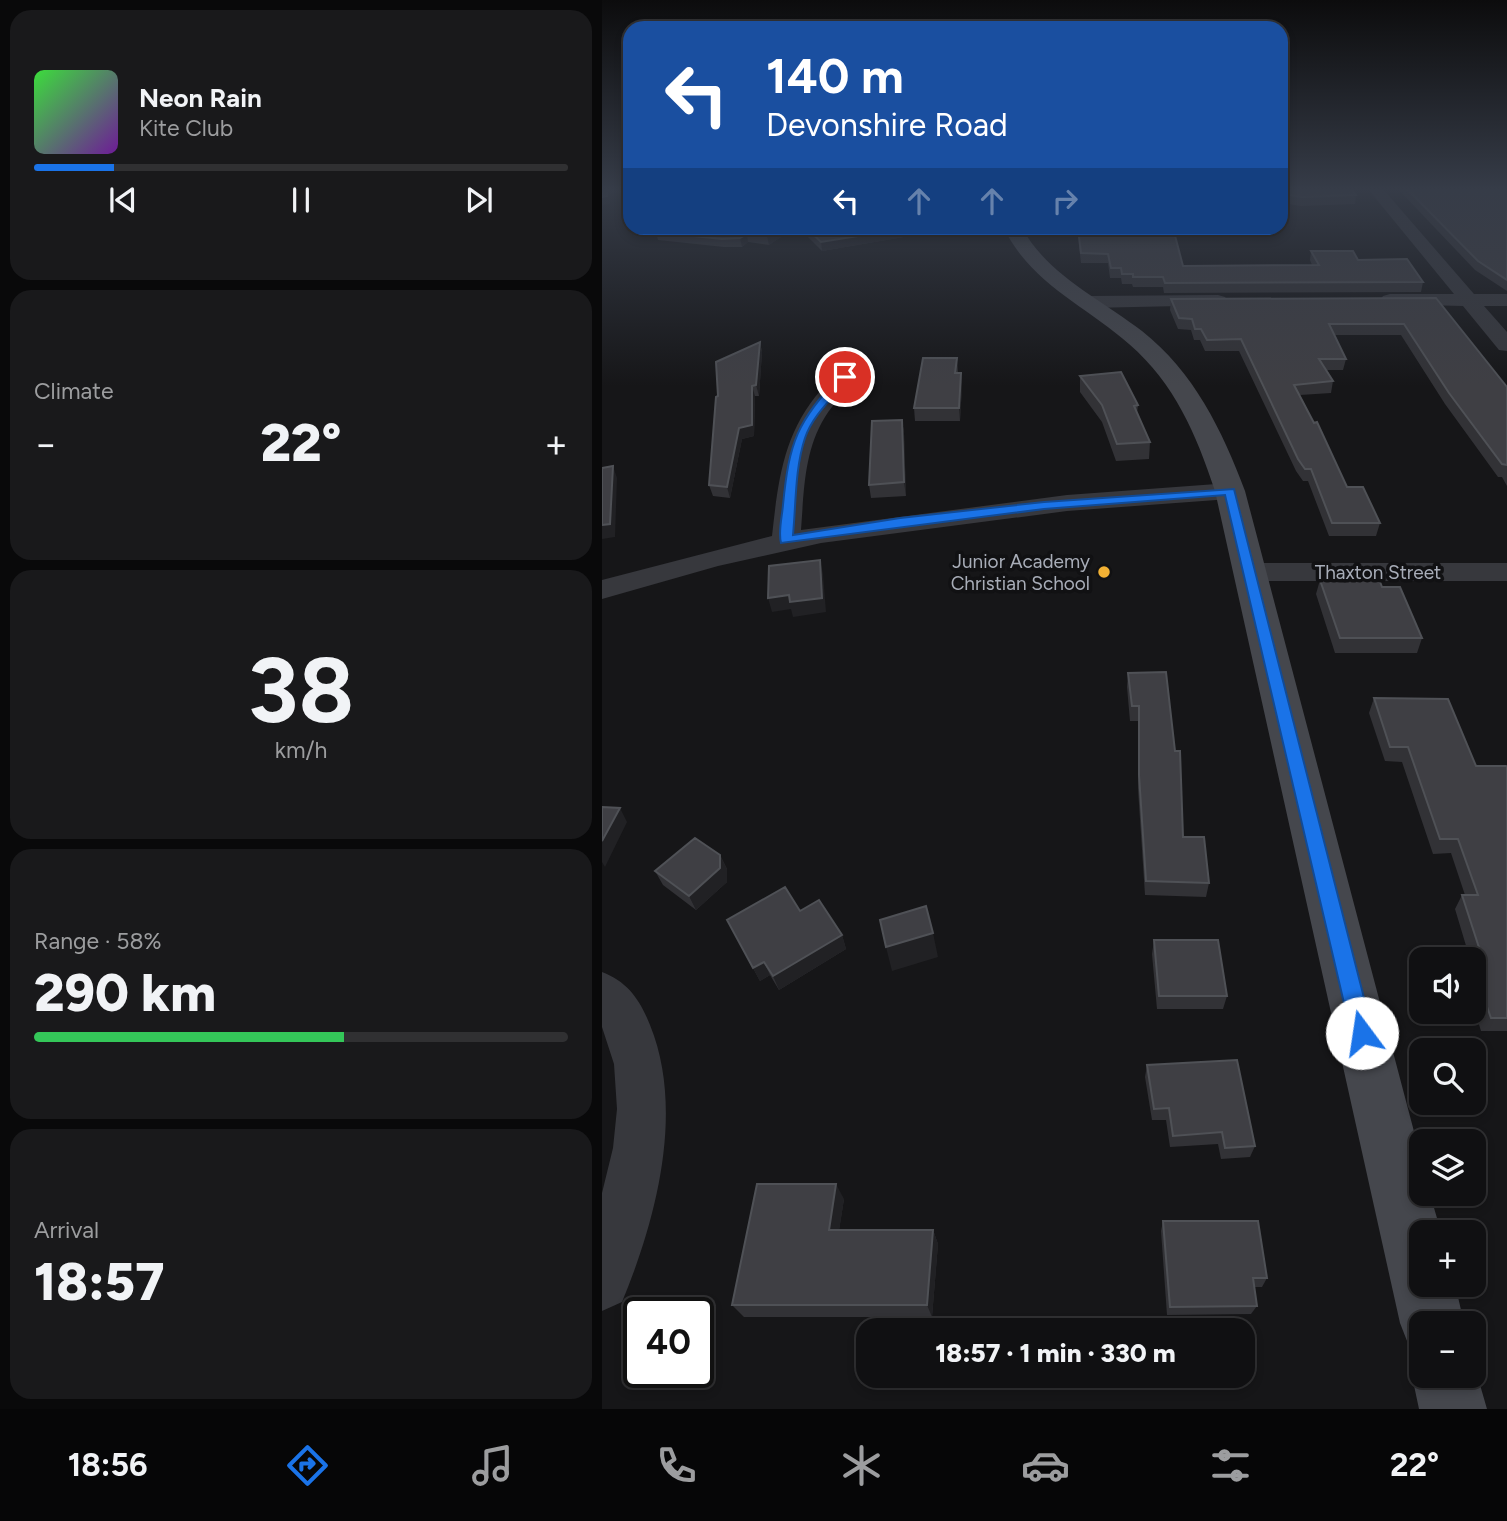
<!DOCTYPE html>
<html lang="en">
<head>
<meta charset="utf-8">
<style>
	:root { --surface:#101012; --page:#19191b; --text:#f1f3f6; --muted:#9c9d9f; --line:#303032; --accent:#1a73e8 }
	body { margin:0; font-family:Figtree,sans-serif; background:var(--page); color:var(--text); height:100vh; display:flex; flex-direction:column; font-size:26px; white-space:nowrap }
	* { box-sizing:border-box; margin:0 }
	p { font-size:23px; color:var(--muted) }
	.icon { flex:none; width:38px; height:38px; fill:none; stroke:currentColor; stroke-width:2; stroke-linecap:round; stroke-linejoin:round }
	.map { position:relative; flex:1; overflow:hidden }
	.drawer { display:flex; flex-direction:column; gap:10px; padding:10px; background:#09090a; width:602px }
	.drawer>* { flex:none }
	.guide { position:absolute; left:21px; top:21px; width:665px; height:214px; border-radius:21px; box-shadow:0 4px 10px #0003,0 0 0 2px var(--line); background:#1a4fa0; color:#fff; overflow:hidden }
	.controls { position:absolute; left:807px; top:947px; display:grid; gap:14px }
	.controls a { display:grid; place-items:center; width:77px; height:77px; border-radius:14px; background:var(--surface); box-shadow:0 4px 10px #0003,0 0 0 2px var(--line); font-size:35px }
	.speed { position:absolute; left:21px; top:1297px; display:flex; gap:14px; font-size:35px; font-weight:700; text-align:center }
	.speed>* { display:grid; place-content:center; width:91px; height:91px; border-radius:50%; background:var(--surface); box-shadow:0 4px 10px #0003,0 0 0 2px var(--line); line-height:1 }
	.speed .limit { border:4px solid #111; border-radius:10px; background:#fff; color:#111 }
	.pin { position:absolute; display:grid; place-items:center; width:60px; height:60px; color:#fff; margin:-30px; border:4px solid #fff; border-radius:50%; box-shadow:0 2px 7px #0007 }
	.me { position:absolute; width:77px; margin:-38px; rotate:346deg; stroke-linejoin:round; filter:drop-shadow(0 0 5px #0008) }
	.turn { display:flex; align-items:center; gap:24px; height:147px; padding:0 28px; font-size:32px }
	.turn .icon { width:91px; height:91px; stroke-width:2.5 }
	.turn b { display:block; font-size:49px; line-height:60px }
	.lanes { display:flex; align-items:center; height:66px; padding:0 28px; background:#0003; justify-content:center; gap:35px; direction:ltr }
	.lanes .off { opacity:.35 }
	.big { font-size:52px; font-weight:800; line-height:1.1 }
	.drawer .card { flex:1; display:flex; flex-direction:column; justify-content:center; gap:10px; min-width:0; padding:0 24px; border-radius:21px; background:var(--page) }
	.drawer .dial { align-items:center; gap:0 }
	.dial b { font-size:91px; line-height:1 }
	.song { display:flex; align-items:center; gap:21px }
	.cover { width:84px; height:84px; border-radius:10px; background:linear-gradient(135deg,hsl(120 70% 55%),hsl(280 70% 35%)) }
	.played { height:7px; border-radius:4px; background:linear-gradient(90deg,var(--accent) 15%,var(--line) 15%) }
	.keys { display:flex; justify-content:space-around; direction:ltr }
	.heat { display:flex; justify-content:space-between; align-items:center; font-size:38px; direction:ltr }
	.charge { height:10px; border-radius:5px; background:linear-gradient(90deg,#34c759 58%,var(--line) 0) }
	.trip { position:absolute; left:254px; top:1318px; width:399px; height:70px; border-radius:21px; background:var(--surface); box-shadow:0 4px 10px #0003,0 0 0 2px var(--line); font-weight:800; line-height:70px; text-align:center }
	.tabs { display:flex; height:112px; justify-content:space-around; align-items:center; background:#060607; color:var(--muted) }
	.tabs .icon { width:49px; height:49px }
	.tabs .active { color:var(--accent) }
	.tabs b { font-size:32px; color:var(--text) }
	main { display:flex; flex:1; min-height:0 }
	.map>svg:first-child { display:block }
	.lines { fill:none; stroke-linecap:round; stroke-linejoin:round }
	.street { fill:#37383d; fill-rule:evenodd }
	.secondary { fill:#45474d; fill-rule:evenodd }
	.wall { fill:#323236 }
	.shaded-wall { fill:#212124 }
	.building { fill:#3f3f44; stroke:#4f5156; stroke-width:2 }
	.route { fill:#1a73e8; stroke:#114b97; stroke-width:2 }
	.poi-dot { fill:#f2b134; stroke:#111113; stroke-width:2.5 }
	.labels { text-anchor:middle; dominant-baseline:central; stroke-width:7; stroke-linejoin:round; paint-order:stroke }
	.poi-label { font-size:19px; fill:#a8adb8; stroke:#111113; text-anchor:end }
	.street-label { font-size:19px; fill:#a8adb8; stroke:#111113 }
</style>
</head>
<body>
<main>
<section class="drawer">
<div class="card">
<div class="song"><i class="cover"></i><div><b>Neon Rain</b><p>Kite Club</p></div></div>
<div class="played"></div>
<div class="keys"><svg class="icon" aria-label="previous" viewBox="0 0 24 24"><path d="M18 5L8 12l10 7zM5 5v14"/></svg><svg class="icon" aria-label="pause" viewBox="0 0 24 24"><path d="M8 5v14M16 5v14"/></svg><svg class="icon" aria-label="next" viewBox="0 0 24 24"><path d="M6 5l10 7-10 7zM19 5v14"/></svg></div>
</div>
<div class="card"><p>Climate</p>
<div class="heat"><a>−</a><b class="big">22°</b><a>+</a></div>
</div>
<div class="card dial"><b>38</b><p>km/h</p></div>
<div class="card"><p>Range · 58%</p><b class="big">290 km</b><div class="charge"></div></div>
<div class="card"><p>Arrival</p><b class="big">18:57</b></div>
</section>
<div class="map">
<svg width="905" height="1409" viewBox="0 0 905 1409">
	<rect width="100%" height="100%" fill="#161618"/>
	<g class="lines">
		<path class="street" d="M 766,189 L 781,189 L 872,294 L 905,294 L 905,306 L 882,306 L 905,332 L 905,351 L 897,350 L 861,306 L 781,304 L 778,300 L 781,296 L 788,294 L 852,294 Z
			M 616,295 L 623,297 L 626,301 L 623,305 L 487,308 L 477,302 L 487,296 Z
			M 243,370 L 254,377 C 245,391 232,402 223,417 C 202,451 202,491 199,530 L 465,495 L 628,483 L 637,485 L 641,491 L 637,497 L 628,499 L 465,511 L 219,543 L 116,566 L 0,599 L 0,580 L 170,536 C 176,482 181,433 219,390 C 226,382 232,373 243,370 Z
			M 648,563 L 905,563 L 905,581 L 648,581 L 637,578 L 633,572 L 637,566 Z
			M 0,972 C 26,982 38,1000 48,1025 C 83,1111 54,1220 20,1302 L 0,1311 L 0,1193 L 11,1148 L 15,1109 L 12,1064 L 0,1027 Z"/>
		<path class="secondary" d="M 402,228 L 420,228 C 446,275 498,299 540,331 C 592,372 620,430 643,491 L 819,1158 L 819,1194 L 828,1194 L 839,1232 L 819,1232 L 819,1284 L 853,1284 L 862,1323 L 819,1323 L 819,1351 L 807,1346 L 798,1323 L 613,491 C 594,434 573,384 527,344 C 484,306 428,283 402,228 Z
			M 819,1353 L 819,1376 L 872,1376 L 872,1364 L 885,1409 L 817,1409 L 810,1376 Z"/>
	</g>
	<path class="wall" d="M 679,189 L 754,195 L 753,204 L 699,206 L 679,203 Z
		M 796,189 L 905,189 L 905,291 L 873,270 Z
		M 59,228 L 192,228 L 167,245 L 146,242 L 140,247 L 122,247 L 56,240 L 54,232 Z
		M 197,228 L 325,228 L 325,233 L 220,251 Z
		M 475,228 L 571,228 L 581,266 L 710,265 L 708,260 L 709,251 L 756,260 L 821,282 L 819,292 L 562,293 L 561,287 L 531,287 L 530,284 L 520,284 L 519,278 L 508,278 L 506,263 L 479,263 Z
		M 834,298 L 905,387 L 905,486 L 900,477 L 896,477 L 843,404 L 799,335 L 733,335 L 744,359 L 741,370 L 725,370 L 731,381 L 729,393 L 698,395 L 745,487 L 778,523 L 774,536 L 727,536 L 706,481 L 701,481 L 694,471 L 637,351 L 603,351 L 598,340 L 592,340 L 589,330 L 576,329 L 568,310 L 569,299 Z
		M 158,342 L 160,352 L 157,396 L 153,396 L 152,436 L 140,439 L 128,498 L 111,496 L 107,485 L 116,396 Z
		M 355,358 L 356,373 L 359,373 L 360,386 L 358,421 L 313,421 L 312,408 Z
		M 478,376 L 536,405 L 535,413 L 548,442 L 547,459 L 514,461 L 500,422 L 478,392 Z
		M 300,420 L 302,433 L 304,496 L 269,498 L 267,485 Z
		M 718,580 L 780,587 L 820,638 L 815,653 L 733,653 L 714,594 Z
		M 526,673 L 581,837 L 607,883 L 604,897 L 543,895 L 536,789 L 536,721 L 528,721 L 525,687 Z
		M 772,698 L 874,766 L 905,767 L 905,1031 L 879,1031 L 872,1008 L 872,959 L 868,959 L 853,909 L 860,895 L 863,895 L 849,853 L 831,854 L 800,762 L 783,761 L 767,713 Z
		M 118,855 L 125,869 L 125,882 L 94,910 L 61,885 L 53,871 Z
		M 198,911 L 240,935 L 244,949 L 177,990 L 168,975 L 158,981 L 125,920 Z
		M 552,940 L 625,996 L 621,1009 L 555,1009 L 550,954 Z
		M 545,1065 L 653,1146 L 648,1157 L 619,1159 L 616,1144 L 568,1147 L 564,1120 L 550,1120 L 543,1077 Z
		M 242,1199 L 237,1230 L 331,1230 L 336,1244 L 330,1317 L 142,1317 L 130,1305 Z
		M 561,1221 L 665,1278 L 660,1287 L 652,1287 L 655,1306 L 649,1314 L 565,1315 L 559,1231 Z"/>
	<path class="shaded-wall" d="M 6,189 L 9,189 L 8,204 L 0,205 L 0,197 Z
		M 179,228 L 192,228 L 167,245 L 165,236 Z
		M 306,228 L 325,228 L 325,233 L 220,251 L 219,242 Z
		M 145,234 L 146,242 L 140,247 L 138,238 Z
		M 158,342 L 160,352 L 157,396 L 154,385 Z
		M 359,373 L 360,386 L 358,421 L 357,408 Z
		M 150,386 L 153,396 L 152,436 L 140,439 L 128,498 L 125,487 L 137,428 Z
		M 300,420 L 302,433 L 304,496 L 302,482 Z
		M 11,466 L 15,478 L 13,537 L 0,539 L 0,525 Z
		M 218,560 L 221,574 L 224,612 L 191,617 L 189,609 L 170,612 L 166,598 Z
		M 18,808 L 25,822 L 3,867 L 0,862 L 0,841 Z
		M 118,855 L 125,869 L 125,882 L 94,910 L 87,896 Z
		M 331,933 L 336,957 L 290,971 L 284,947 Z
		M 240,935 L 244,949 L 177,990 L 171,976 Z
		M 162,962 L 168,975 L 158,981 L 151,968 Z
		M 234,1184 L 242,1199 L 235,1244 L 227,1230 Z
		M 331,1230 L 336,1244 L 330,1317 L 325,1305 Z"/>
	<path class="building" d="M 0,189 L 6,189 L 5,196 L 0,197 Z
		M 679,189 L 750,189 L 754,195 L 700,197 L 679,194 Z
		M 805,189 L 905,189 L 905,280 L 876,261 Z
		M 59,228 L 179,228 L 165,236 L 145,234 L 138,238 L 120,239 L 54,232 Z
		M 204,228 L 306,228 L 219,242 Z
		M 476,228 L 571,228 L 581,266 L 717,265 L 709,251 L 751,251 L 756,260 L 805,259 L 821,282 L 563,283 L 561,277 L 531,277 L 531,274 L 520,274 L 519,268 L 509,268 L 506,254 L 479,253 Z
		M 834,298 L 905,387 L 905,465 L 900,464 L 847,393 L 802,324 L 727,324 L 744,359 L 717,359 L 731,381 L 692,385 L 712,423 L 715,422 L 745,487 L 761,487 L 778,523 L 730,523 L 709,469 L 703,469 L 696,459 L 639,339 L 605,340 L 599,329 L 593,329 L 590,319 L 577,318 L 569,299 Z
		M 158,342 L 154,385 L 150,386 L 150,425 L 137,428 L 125,487 L 107,485 L 114,397 L 116,396 L 114,362 Z
		M 321,358 L 355,358 L 353,373 L 359,373 L 357,408 L 312,408 Z
		M 519,372 L 536,405 L 532,406 L 548,442 L 515,444 L 500,405 L 478,376 Z
		M 300,420 L 302,482 L 267,485 L 270,421 Z
		M 11,466 L 8,524 L 0,525 L 0,468 Z
		M 218,560 L 220,598 L 188,602 L 187,595 L 166,598 L 167,566 Z
		M 777,579 L 780,587 L 798,587 L 820,638 L 738,638 L 718,580 Z
		M 564,672 L 573,751 L 578,751 L 581,837 L 602,837 L 607,883 L 544,881 L 537,775 L 537,706 L 530,706 L 526,673 Z
		M 772,698 L 846,699 L 874,766 L 904,766 L 905,767 L 905,1018 L 889,1018 L 872,970 L 872,963 L 882,963 L 860,895 L 876,895 L 856,839 L 838,839 L 806,747 L 788,747 Z
		M 0,807 L 18,808 L 0,841 Z
		M 93,838 L 118,855 L 118,868 L 87,896 L 53,871 Z
		M 183,887 L 198,911 L 217,900 L 240,935 L 171,976 L 162,962 L 151,968 L 125,920 Z
		M 324,906 L 331,933 L 284,947 L 278,920 Z
		M 552,940 L 616,940 L 625,996 L 557,996 Z
		M 635,1060 L 653,1146 L 623,1148 L 620,1132 L 571,1136 L 567,1108 L 552,1109 L 545,1065 Z
		M 155,1184 L 234,1184 L 227,1230 L 331,1230 L 325,1305 L 130,1305 Z
		M 561,1221 L 656,1221 L 665,1278 L 651,1278 L 655,1306 L 568,1307 Z"/>
	<linearGradient id="sky" x2="0" y2="1"><stop stop-color="#0c0c0d"/><stop offset="0.49" stop-color="#363c48"/><stop offset="1" stop-color="#363c48" stop-opacity="0"/></linearGradient>
	<rect width="905" height="386" fill="url(#sky)"/>
	<path class="route" d="M 239,375 L 248,377 C 233,396 211,414 203,438 C 193,468 194,504 191,535 L 298,518 L 442,502 L 632,489 L 771,1033 L 768,1040 L 760,1043 L 752,1040 L 749,1033 L 623,495 L 442,509 L 179,543 C 176,532 180,517 181,505 C 187,442 195,421 239,375 Z"/>
	<circle class="poi-dot" cx="502" cy="572" r="7"/>
	<g class="labels">
		<g class="poi-label">
			<text x="488" y="561">Junior Academy<tspan x="488" dy="22">Christian School</tspan></text>
		</g>
		<g class="street-label">
			<text x="776" y="572">Thaxton Street</text>
		</g>
	</g>
</svg>
<div class="controls">
<a><svg class="icon" aria-label="sound" viewBox="0 0 24 24"><path d="M4 9h4l5-4v14l-5-4H4zM17 9q2 3 0 6"/></svg></a>
<a><svg class="icon" aria-label="search" viewBox="0 0 24 24"><circle cx="10" cy="10" r="6"/><path d="M15 15l6 6"/></svg></a>
<a><svg class="icon" aria-label="layers" viewBox="0 0 24 24"><path d="M12 4l9 5-9 5-9-5zM3 14l9 5 9-5"/></svg></a>
<a>+</a>
<a>−</a>
</div>
<div class="speed"><div class="limit">40</div></div>
<div class="pin" style="left:243px;top:377px;background:#d93025"><svg class="icon" aria-label="arrive" viewBox="0 0 24 24"><path d="M6 21V4h12l-3 4 3 4H6"/></svg></div>
<svg class="me" style="left:760px;top:1033px" viewBox="-20 -20 40 40"><circle r="19" fill="#fff"/><path d="M0-13L10 11 0 6-10 11z" fill="#1a73e8"/></svg>
<div class="trip">18:57 · 1 min · 330 m</div>
<div class="guide">
<div class="turn"><svg class="icon" aria-label="left" viewBox="0 0 24 24"><path d="M17 20v-9H6M10 6l-5 5 5 5"/></svg><div><b>140 m</b>Devonshire Road</div></div>
<div class="lanes"><svg class="icon" aria-label="left" viewBox="0 0 24 24"><path d="M17 20v-9H6M10 6l-5 5 5 5"/></svg><svg class="icon off" aria-label="ahead" viewBox="0 0 24 24"><path d="M12 20V5M6 11l6-6 6 6"/></svg><svg class="icon off" aria-label="ahead" viewBox="0 0 24 24"><path d="M12 20V5M6 11l6-6 6 6"/></svg><svg class="icon off" aria-label="right" viewBox="0 0 24 24"><path d="M7 20v-9h11M14 6l5 5-5 5"/></svg></div>
</div>
</div>
</main>
<nav class="tabs">
<b>18:56</b>
<svg class="icon active" aria-label="directions" viewBox="0 0 24 24"><path d="M12 3l9 9-9 9-9-9zM9 14v-3h6M13 9l2 2-2 2"/></svg>
<svg class="icon" aria-label="music" viewBox="0 0 24 24"><path d="M9 18V5l10-2v13"/><circle cx="6" cy="18" r="3"/><circle cx="16" cy="16" r="3"/></svg>
<svg class="icon" aria-label="phone" viewBox="0 0 24 24"><path d="M5 4h4l2 5-3 2q2 4 5 5l2-3 5 2v4C11 20 4 13 5 4z"/></svg>
<svg class="icon" aria-label="climate" viewBox="0 0 24 24"><path d="M12 3v18M4 7l16 10M4 17L20 7"/></svg>
<svg class="icon" aria-label="car" viewBox="0 0 24 24"><path d="M5 17H2v-5l4-1 3-4h7l3 4 3 1v5h-3M9 17h6M6 11h13"/><circle cx="7" cy="17" r="2"/><circle cx="17" cy="17" r="2"/></svg>
<svg class="icon" aria-label="filters" viewBox="0 0 24 24"><path d="M4 7h16M4 17h16"/><circle cx="9" cy="7" r="2"/><circle cx="15" cy="17" r="2"/></svg>
<b>22°</b>
</nav>
</body>
</html>
